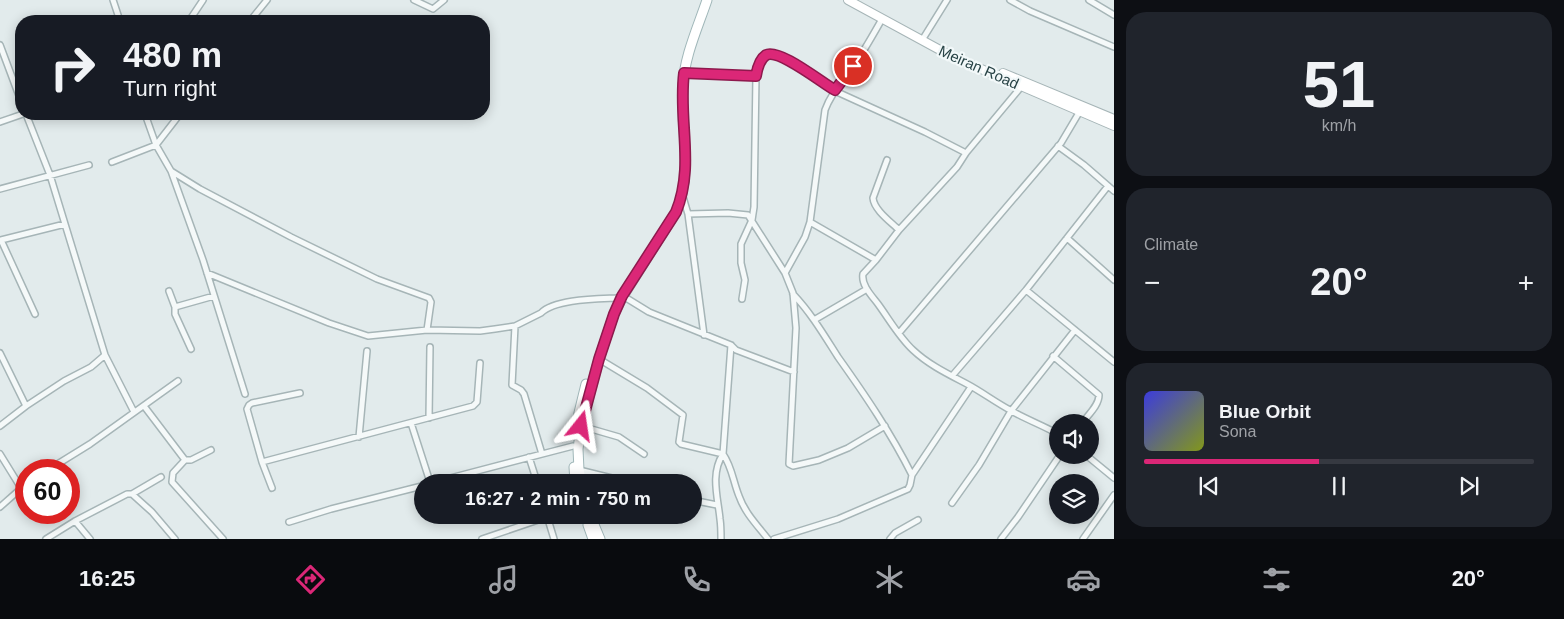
<!DOCTYPE html>
<html lang="en">
<head>
<meta charset="utf-8">
<style>
	:root { --surface:#171b24; --page:#20242c; --text:#f1f3f6; --muted:#9ea1a6; --line:#363941; --accent:#db2777 }
	body { margin:0; font-family:Arial,sans-serif; background:var(--page); color:var(--text); height:100vh; display:flex; flex-direction:column; font-size:19px; white-space:nowrap }
	* { box-sizing:border-box; margin:0 }
	p { font-size:16px; color:var(--muted) }
	.icon { flex:none; width:28px; height:28px; fill:none; stroke:currentColor; stroke-width:2; stroke-linecap:round; stroke-linejoin:round }
	.map { position:relative; flex:1; overflow:hidden }
	.details { display:flex; flex-direction:column; gap:12px; padding:12px; background:#0d0f14; width:450px }
	.details>* { flex:none }
	.guide { position:absolute; left:15px; top:15px; width:475px; height:105px; border-radius:20px; box-shadow:0 2px 12px #0003; background:#171b24; color:var(--text); overflow:hidden }
	.tools { position:absolute; left:1049px; top:414px; display:grid; gap:10px }
	.tools a { display:grid; place-items:center; width:50px; height:50px; border-radius:50%; background:var(--surface); box-shadow:0 2px 12px #0003; font-size:25px }
	.speed { position:absolute; left:15px; top:459px; display:flex; gap:10px; font-size:25px; font-weight:700; text-align:center }
	.speed>* { display:grid; place-content:center; width:65px; height:65px; border-radius:50%; background:var(--surface); box-shadow:0 2px 12px #0003; line-height:1 }
	.speed .limit { border:8px solid #d22; background:#fff; color:#111 }
	.pin { position:absolute; display:grid; place-items:center; width:42px; height:42px; color:#fff; margin:-21px; border:2px solid #fff; border-radius:50%; box-shadow:0 1px 5px #0007 }
	.me { position:absolute; width:55px; margin:-28px; rotate:15deg; stroke-linejoin:round; filter:drop-shadow(0 0 4px #0008) }
	.turn { display:flex; align-items:center; gap:18px; height:105px; padding:0 25px; font-size:22px }
	.turn .icon { width:65px; height:65px; stroke-width:2.5 }
	.turn b { display:block; font-size:35px; line-height:42px }
	.big { font-size:38px; font-weight:600; line-height:1.1 }
	.details .card { flex:1; display:flex; flex-direction:column; justify-content:center; gap:8px; min-width:0; padding:0 18px; border-radius:20px; background:var(--page) }
	.details .dial { align-items:center; gap:0 }
	.dial b { font-size:65px; line-height:1 }
	.song { display:flex; align-items:center; gap:15px }
	.cover { width:60px; height:60px; border-radius:8px; background:linear-gradient(135deg,hsl(240 70% 55%),hsl(70 70% 35%)) }
	.played { height:5px; border-radius:2px; background:linear-gradient(90deg,var(--accent) 45%,var(--line) 45%) }
	.keys { display:flex; justify-content:space-around; direction:ltr }
	.heat { display:flex; justify-content:space-between; align-items:center; font-size:28px; direction:ltr }
	.trip { position:absolute; left:414px; top:474px; width:288px; height:50px; border-radius:25px; background:var(--surface); box-shadow:0 2px 12px #0003; font-weight:600; line-height:50px; text-align:center }
	.dock { display:flex; height:80px; justify-content:space-around; align-items:center; background:#090b0e; color:var(--muted) }
	.dock .icon { width:35px; height:35px }
	.dock .selected { color:var(--accent) }
	.dock b { font-size:22px; color:var(--text) }
	main { display:flex; flex:1; min-height:0 }
	.map>svg:first-child { display:block }
	.lines { fill:none; stroke-linecap:round; stroke-linejoin:round }
	.street-casing { stroke:#a6b5b7; stroke-width:8 }
	.secondary-casing { stroke:#a6b5b7; stroke-width:10 }
	.primary-casing { stroke:#a0b7b9; stroke-width:11 }
	.street { stroke:#f5f9f9; stroke-width:5 }
	.secondary { stroke:#fff; stroke-width:8 }
	.primary { stroke:#fff; stroke-width:9 }
	.route-casing { stroke:#8e194d; stroke-width:12 }
	.route { stroke:#db2777; stroke-width:9 }
	.labels { text-anchor:middle; dominant-baseline:central; stroke-width:4.5; stroke-linejoin:round; paint-order:stroke }
	.street-label { font-size:15px; fill:#284346; stroke:#f2f8f9 }
</style>
</head>
<body>
<main>
<div class="map">
<svg width="1114" height="539" viewBox="0 0 1114 539">
	<rect width="100%" height="100%" fill="#e2ebec"/>
	<g class="lines">
		<defs>
			<path id="street" d="M 113,0 L 120,21
				M 414,0 L 433,9 L 444,0
				M 1010,0 L 1030,11 L 1114,47
				M 1089,0 L 1114,15
				M 882,19 C 873,35 864,51 853,67 C 843,81 831,93 825,110 L 810,222 L 805,237 L 785,273 L 793,293 L 796,328 L 789,464 L 793,466 L 819,460 L 848,448 L 885,426
				M 189,21 L 203,0
				M 250,21 L 267,0
				M 924,37 L 947,0
				M 0,45 L 21,101
				M 684,73 L 756,76
				M 1021,87 L 966,153 L 957,167 L 899,230 L 876,260 L 863,274 C 861,285 872,296 878,304 C 889,319 899,337 913,350 C 929,365 948,374 967,384 C 982,392 995,402 1010,410 C 1025,419 1042,425 1058,434
				M 26,114 L 50,175 L 105,355 L 134,412
				M 145,114 L 156,145 L 171,171 L 200,189 L 291,237 L 377,279 L 429,298 L 431,302 L 427,330
				M 0,122 L 23,114
				M 1058,146 L 1084,165 L 1114,191
				M 887,160 L 873,198 C 874,210 891,222 899,230
				M 112,162 L 156,145 L 180,114
				M 171,171 L 203,260 L 245,394
				M 0,189 L 89,165
				M 683,197 L 688,214 L 704,335
				M 688,214 L 728,213 L 748,215 L 785,273
				M 810,222 L 876,260
				M 1067,238 L 1114,280
				M 207,273 L 329,323 L 368,336 L 427,330 L 480,331 L 495,329 L 515,326 L 541,313 C 555,299 597,299 617,298
				M 1026,290 L 1114,362
				M 169,291 L 175,307 L 214,296
				M 793,294 C 811,313 824,335 838,357 C 865,395 891,433 912,475
				M 623,296 L 649,312 L 731,345 L 736,350 L 794,372
				M 742,299 L 745,280 L 741,263 L 741,244 L 752,220 L 754,207 L 756,76 L 760,62 L 765,56 C 783,49 819,82 835,91 L 925,132 L 966,153
				M 175,307 L 175,314 L 191,349
				M 35,314 L 1,240 L 65,224
				M 814,320 L 867,289
				M 515,326 L 512,385 L 521,390 L 524,394 L 542,454
				M 899,333 L 1061,143 L 1080,111
				M 0,353 L 26,406
				M 1053,356 L 1099,395 C 1099,405 1089,414 1083,422
				M 599,359 L 647,388 L 683,415 L 679,442 L 681,444 L 723,454 C 732,467 733,481 739,496 C 745,513 757,525 768,539
				M 952,376 L 1026,290 L 1108,186
				M 144,406 L 185,460
				M 429,418 L 430,347
				M 411,423 L 430,482
				M 0,426 L 26,406 L 64,381 L 91,367 L 105,355
				M 581,426 L 619,437 L 644,454
				M 359,437 L 367,351
				M 0,454 L 21,488
				M 1086,455 L 1114,478
				M 529,457 L 537,482
				M 185,460 L 173,473 L 172,482 L 223,539
				M 185,460 L 191,460 L 211,450
				M 262,462 L 473,406 L 477,402 L 480,363
				M 48,470 L 90,444 L 178,381
				M 579,470 L 628,482
				M 435,482 L 573,446
				M 272,488 L 262,462 L 247,409 L 249,405 L 252,403 L 300,393
				M 132,494 L 152,512 L 175,539
				M 692,500 L 717,505
				M 952,503 L 979,465 L 1011,411 L 1075,330
				M 0,507 L 26,484
				M 547,516 L 554,539
				M 75,521 L 90,539
				M 289,522 L 331,509 L 422,486
				M 46,539 L 75,521 L 127,494 L 132,494 L 161,477
				M 482,539 L 547,517
				M 721,539 C 721,532 721,526 720,519 C 718,498 710,474 723,454 L 731,345
				M 774,539 L 838,519 L 908,489 L 910,485 L 912,475 L 971,387
				M 890,539 L 895,533 L 918,520
				M 1001,539 L 1018,517 L 1060,455
				M 1083,539 L 1114,495"/>
			<path id="secondary" d="M 848,0 L 951,56 L 1114,126
				M 1003,73 L 1114,119"/>
			<path id="primary" d="M 576,425 L 586,384
				M 574,467 L 575,482
				M 582,482 L 579,470 L 578,449 L 581,426 L 599,359 L 614,314 L 623,296 L 676,212 C 694,169 680,129 683,86 C 684,57 698,27 707,0
				M 590,515 L 600,539
				M 588,525 L 593,539"/>
		</defs>
		<use href="#street" class="street-casing"/>
		<use href="#secondary" class="secondary-casing"/>
		<use href="#primary" class="primary-casing"/>
		<use href="#street" class="street"/>
		<use href="#secondary" class="secondary"/>
		<use href="#primary" class="primary"/>
	</g>
	<g class="lines">
		<defs>
			<path id="route" d="M 581,426 L 599,359 L 614,314 L 622,296 L 676,212 C 695,165 678,121 684,73 L 756,76 C 757,70 760,59 766,55 C 779,48 822,83 835,90 L 853,66"/>
		</defs>
		<use href="#route" class="route-casing"/>
		<use href="#route" class="route"/>
	</g>
	<g class="labels">
		<g class="street-label">
			<text transform="translate(979 67) rotate(24)">Meiran Road</text>
		</g>
	</g>
</svg>
<div class="tools">
<a><svg class="icon" aria-label="sound" viewBox="0 0 24 24"><path d="M4 9h4l5-4v14l-5-4H4zM17 9q2 3 0 6"/></svg></a>
<a><svg class="icon" aria-label="layers" viewBox="0 0 24 24"><path d="M12 4l9 5-9 5-9-5zM3 14l9 5 9-5"/></svg></a>
</div>
<div class="speed"><div class="limit">60</div></div>
<div class="pin" style="left:853px;top:66px;background:#d93025"><svg class="icon" aria-label="arrive" viewBox="0 0 24 24"><path d="M6 21V4h12l-3 4 3 4H6"/></svg></div>
<svg class="me" style="left:581px;top:426px" viewBox="-20 -20 40 40"><path d="M0-17L14 15 0 8-14 15z" fill="#db2777" stroke="#fff" stroke-width="4"/></svg>
<div class="trip">16:27 · 2 min · 750 m</div>
<div class="guide">
<div class="turn"><svg class="icon" aria-label="right" viewBox="0 0 24 24"><path d="M7 20v-9h11M14 6l5 5-5 5"/></svg><div><b>480 m</b>Turn right</div></div>
</div>
</div>
<section class="details">
<div class="card dial"><b>51</b><p>km/h</p></div>
<div class="card"><p>Climate</p>
<div class="heat"><a>−</a><b class="big">20°</b><a>+</a></div>
</div>
<div class="card">
<div class="song"><i class="cover"></i><div><b>Blue Orbit</b><p>Sona</p></div></div>
<div class="played"></div>
<div class="keys"><svg class="icon" aria-label="previous" viewBox="0 0 24 24"><path d="M18 5L8 12l10 7zM5 5v14"/></svg><svg class="icon" aria-label="pause" viewBox="0 0 24 24"><path d="M8 5v14M16 5v14"/></svg><svg class="icon" aria-label="next" viewBox="0 0 24 24"><path d="M6 5l10 7-10 7zM19 5v14"/></svg></div>
</div>
</section>
</main>
<nav class="dock">
<b>16:25</b>
<svg class="icon selected" aria-label="directions" viewBox="0 0 24 24"><path d="M12 3l9 9-9 9-9-9zM9 14v-3h6M13 9l2 2-2 2"/></svg>
<svg class="icon" aria-label="music" viewBox="0 0 24 24"><path d="M9 18V5l10-2v13"/><circle cx="6" cy="18" r="3"/><circle cx="16" cy="16" r="3"/></svg>
<svg class="icon" aria-label="phone" viewBox="0 0 24 24"><path d="M5 4h4l2 5-3 2q2 4 5 5l2-3 5 2v4C11 20 4 13 5 4z"/></svg>
<svg class="icon" aria-label="climate" viewBox="0 0 24 24"><path d="M12 3v18M4 7l16 10M4 17L20 7"/></svg>
<svg class="icon" aria-label="car" viewBox="0 0 24 24"><path d="M5 17H2v-5l4-1 3-4h7l3 4 3 1v5h-3M9 17h6M6 11h13"/><circle cx="7" cy="17" r="2"/><circle cx="17" cy="17" r="2"/></svg>
<svg class="icon" aria-label="filters" viewBox="0 0 24 24"><path d="M4 7h16M4 17h16"/><circle cx="9" cy="7" r="2"/><circle cx="15" cy="17" r="2"/></svg>
<b>20°</b>
</nav>
</body>
</html>
